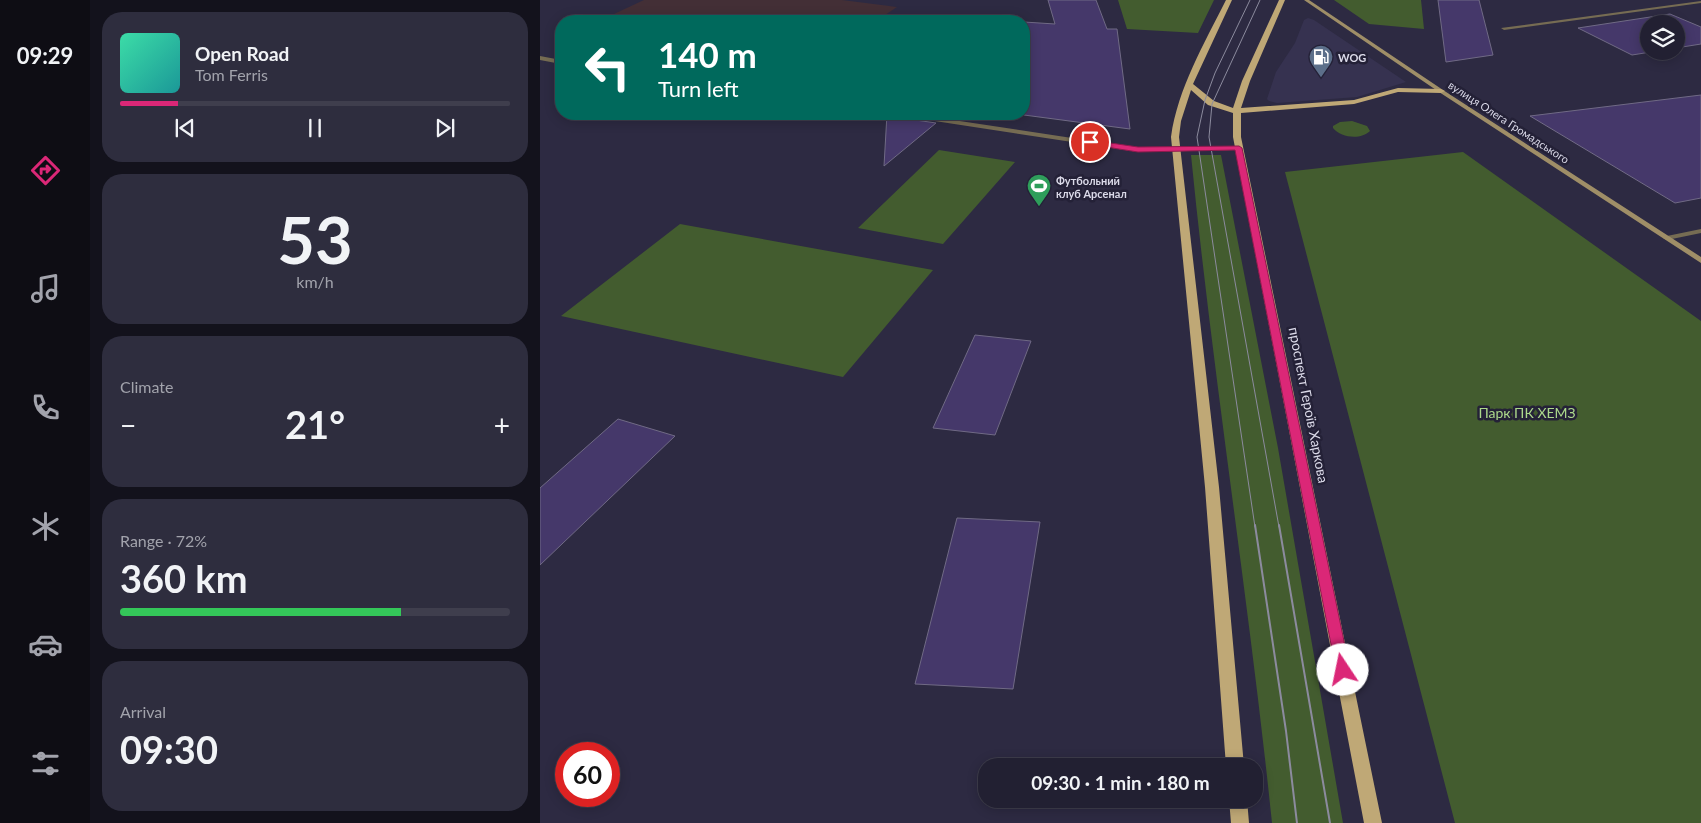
<!DOCTYPE html>
<html lang="en">
<head>
<meta charset="utf-8">
<style>
	:root { --surface:#222032; --page:#2e2d3e; --text:#f1f3f6; --muted:#a2a3ac; --line:#3f3e4d; --accent:#db2777 }
	body { margin:0; font-family:Lato,sans-serif; background:var(--page); color:var(--text); height:100vh; display:flex; flex-direction:column; font-size:19px; white-space:nowrap }
	* { box-sizing:border-box; margin:0 }
	p { font-size:16px; color:var(--muted) }
	.icon { flex:none; width:28px; height:28px; fill:none; stroke:currentColor; stroke-width:2; stroke-linecap:round; stroke-linejoin:round }
	.map { position:relative; flex:1; overflow:hidden }
	.details { display:flex; flex-direction:column; gap:12px; padding:12px; background:#13121c; width:450px }
	.details>* { flex:none }
	.hud { position:absolute; left:15px; top:15px; width:475px; height:105px; border-radius:20px; box-shadow:0 2px 12px #0003,0 0 0 1px var(--line); background:#00695c; color:#fff; overflow:hidden }
	.controls { position:absolute; left:1100px; top:15px; display:grid; gap:10px }
	.controls a { display:grid; place-items:center; width:45px; height:45px; border-radius:50%; background:var(--surface); box-shadow:0 2px 12px #0003,0 0 0 1px var(--line); font-size:25px }
	.speed { position:absolute; left:15px; top:742px; display:flex; gap:10px; font-size:25px; font-weight:700; text-align:center }
	.speed>* { display:grid; place-content:center; width:65px; height:65px; border-radius:50%; background:var(--surface); box-shadow:0 2px 12px #0003,0 0 0 1px var(--line); line-height:1 }
	.speed .limit { border:8px solid #d22; background:#fff; color:#111 }
	.pin { position:absolute; display:grid; place-items:center; width:42px; height:42px; color:#fff; margin:-21px; border:2px solid #fff; border-radius:50%; box-shadow:0 1px 5px #0007 }
	.me { position:absolute; width:55px; margin:-28px; rotate:349deg; stroke-linejoin:round; filter:drop-shadow(0 0 4px #0008) }
	.turn { display:flex; align-items:center; gap:18px; height:105px; padding:0 20px; font-size:22px }
	.turn .icon { width:65px; height:65px; stroke-width:2.5 }
	.turn b { display:block; font-size:35px; line-height:42px }
	.big { font-size:38px; font-weight:700; line-height:1.1 }
	.details .card { flex:1; display:flex; flex-direction:column; justify-content:center; gap:8px; min-width:0; padding:0 18px; border-radius:20px; background:var(--page) }
	.details .dial { align-items:center; gap:0 }
	.dial b { font-size:65px; line-height:1 }
	.song { display:flex; align-items:center; gap:15px }
	.cover { width:60px; height:60px; border-radius:8px; background:linear-gradient(135deg,hsl(160 70% 55%),hsl(180 70% 35%)) }
	.played { height:5px; border-radius:2px; background:linear-gradient(90deg,var(--accent) 15%,var(--line) 15%) }
	.keys { display:flex; justify-content:space-around; direction:ltr }
	.heat { display:flex; justify-content:space-between; align-items:center; font-size:28px; direction:ltr }
	.charge { height:8px; border-radius:4px; background:linear-gradient(90deg,#34c759 72%,var(--line) 0) }
	.trip { position:absolute; left:438px; top:758px; width:285px; height:50px; border-radius:20px; background:var(--surface); box-shadow:0 2px 12px #0003,0 0 0 1px var(--line); font-weight:700; line-height:50px; text-align:center }
	main { display:flex; flex:1; min-height:0 }
	.tabs { display:flex; flex-direction:column; width:90px; justify-content:space-around; align-items:center; background:#0e0d14; color:var(--muted) }
	.tabs .icon { width:35px; height:35px }
	.tabs .selected { color:var(--accent) }
	.tabs b { font-size:22px; color:var(--text) }
	.map>svg:first-child { display:block }
	.built { fill:#363250 }
	.education { fill:#432f36 }
	.green { fill:#435c2f }
	.building { fill:#45386a; stroke:#706a85 }
	.lines { fill:none; stroke-linecap:round; stroke-linejoin:round }
	.street { fill:#766c53; fill-rule:evenodd }
	.secondary { fill:#9f8e67; fill-rule:evenodd }
	.primary { fill:#bfa876; fill-rule:evenodd }
	.tram-far1 { stroke:#8c8b9e; stroke-width:1 }
	.tram { stroke:#8c8b9e; stroke-width:2 }
	.route { fill:#db2777; stroke:#8e194d }
	.labels { text-anchor:middle; dominant-baseline:central; stroke-width:5; stroke-linejoin:round; paint-order:stroke }
	.far-poi-label { font-size:11px; font-weight:bold; fill:#dbdae9; stroke:#242137; text-anchor:start }
	.far-street-label { font-size:11px; fill:#dbdae9; stroke:#242137 }
	.street-label { font-size:14px; fill:#dbdae9; stroke:#242137 }
	.park-label { font-size:14px; fill:#acd98b; stroke:#242137 }
</style>
</head>
<body>
<main>
<nav class="tabs">
<b>09:29</b>
<svg class="icon selected" aria-label="directions" viewBox="0 0 24 24"><path d="M12 3l9 9-9 9-9-9zM9 14v-3h6M13 9l2 2-2 2"/></svg>
<svg class="icon" aria-label="music" viewBox="0 0 24 24"><path d="M9 18V5l10-2v13"/><circle cx="6" cy="18" r="3"/><circle cx="16" cy="16" r="3"/></svg>
<svg class="icon" aria-label="phone" viewBox="0 0 24 24"><path d="M5 4h4l2 5-3 2q2 4 5 5l2-3 5 2v4C11 20 4 13 5 4z"/></svg>
<svg class="icon" aria-label="climate" viewBox="0 0 24 24"><path d="M12 3v18M4 7l16 10M4 17L20 7"/></svg>
<svg class="icon" aria-label="car" viewBox="0 0 24 24"><path d="M5 17H2v-5l4-1 3-4h7l3 4 3 1v5h-3M9 17h6M6 11h13"/><circle cx="7" cy="17" r="2"/><circle cx="17" cy="17" r="2"/></svg>
<svg class="icon" aria-label="filters" viewBox="0 0 24 24"><path d="M4 7h16M4 17h16"/><circle cx="9" cy="7" r="2"/><circle cx="15" cy="17" r="2"/></svg>
</nav>
<section class="details">
<div class="card">
<div class="song"><i class="cover"></i><div><b>Open Road</b><p>Tom Ferris</p></div></div>
<div class="played"></div>
<div class="keys"><svg class="icon" aria-label="previous" viewBox="0 0 24 24"><path d="M18 5L8 12l10 7zM5 5v14"/></svg><svg class="icon" aria-label="pause" viewBox="0 0 24 24"><path d="M8 5v14M16 5v14"/></svg><svg class="icon" aria-label="next" viewBox="0 0 24 24"><path d="M6 5l10 7-10 7zM19 5v14"/></svg></div>
</div>
<div class="card dial"><b>53</b><p>km/h</p></div>
<div class="card"><p>Climate</p>
<div class="heat"><a>−</a><b class="big">21°</b><a>+</a></div>
</div>
<div class="card"><p>Range · 72%</p><b class="big">360 km</b><div class="charge"></div></div>
<div class="card"><p>Arrival</p><b class="big">09:30</b></div>
</section>
<div class="map">
<svg width="1161" height="823" viewBox="0 0 1161 823">
	<rect width="100%" height="100%" fill="#2d2a42"/>
	<path class="built" d="M 768,18 L 774,20 L 866,82 L 817,97 L 737,103 L 729,101 L 727,99 L 736,72 L 755,43 L 764,20 Z"/>
	<path class="education" d="M 104,0 L 302,0 L 357,7 L 336,21 L 59,21 Z"/>
	<path class="green" d="M 578,0 L 674,0 L 658,33 L 587,29 Z
		M 794,0 L 881,0 L 884,29 L 829,24 Z
		M 812,121 L 827,126 L 830,131 C 821,140 801,138 793,128 L 793,126 L 800,122 Z
		M 399,150 L 475,162 L 403,244 L 318,228 Z
		M 923,152 L 1161,321 L 1161,823 L 915,823 L 745,172 Z
		M 651,155 L 681,155 L 738,448 L 803,823 L 732,823 C 709,600 673,378 651,155 Z
		M 140,224 L 393,270 L 303,377 L 21,316 Z"/>
	<path class="building" d="M 508,0 L 556,0 L 567,29 L 577,29 L 590,129 L 484,115 L 484,22 L 515,24 Z
		M 898,0 L 939,0 L 953,55 L 906,62 Z
		M 1130,14 L 1161,27 L 1161,44 L 1136,48 L 1136,24 L 1109,24 L 1109,51 L 1117,51 L 1092,55 L 1038,28 Z
		M 1161,95 L 1161,198 L 1135,203 L 990,116 Z
		M 347,114 L 357,114 L 362,118 L 396,123 L 344,166 Z
		M 435,335 L 491,341 L 455,435 L 393,428 Z
		M 78,419 L 135,436 L 0,565 L 0,488 Z
		M 417,518 L 500,522 L 473,689 L 375,684 Z"/>
	<g class="lines">
		<path class="street" d="M 1161,1 L 1161,3 L 964,30 L 961,28 Z
			M 0,56 L 21,60 L 21,64 L 0,60 Z
			M 359,114 L 373,114 L 598,148 L 699,146 L 702,148 L 699,150 L 598,152 L 362,116 Z
			M 1161,229 L 1161,233 L 1127,240 L 1123,238 L 1127,236 Z"/>
		<path class="secondary" d="M 764,0 L 769,0 L 903,90 L 1161,257 L 1161,263 L 899,92 Z"/>
		<path class="primary" d="M 686,0 L 692,0 L 653,84 L 674,101 L 693,108 L 702,81 L 739,0 L 745,0 L 710,81 L 701,108 L 814,100 L 858,88 L 901,89 L 905,91 L 901,93 L 858,92 L 814,104 L 701,113 L 701,137 L 842,823 L 824,823 L 693,137 L 693,113 L 668,105 L 651,90 L 641,121 L 639,137 L 679,487 L 704,766 L 686,766 L 665,487 L 631,137 C 638,88 664,44 686,0 Z
			M 689,799 L 707,799 L 709,823 L 691,823 Z"/>
		<path class="tram-far1" d="M 710,0 L 675,73 L 665,100 L 657,137 L 715,527
			M 720,0 L 672,104 L 669,137 L 739,527"/>
		<path class="tram" d="M 715,525 L 746,731 L 757,823
			M 739,525 L 790,823"/>
	</g>
	<path class="route" d="M 550,140 L 598,147 L 699,146 L 702,148 L 810,670 L 808,675 L 803,677 L 798,675 L 796,670 L 695,150 L 598,152 L 547,144 L 547,141 Z"/>
	<defs>
		<symbol id="fuel-pin" viewBox="-11 -11 22 30"><path d="M0 17L-7.5 6A9.5 9.5 0 1 1 7.5 6Z" fill="#5c6f8a" stroke="#242137"/><path d="M-5.5-6h7V0h2V4h1.3V-2.5L3-4.5l.8-.8L6-3V5H2.5V1h-1V6h-7ZM-4.2-4.7v3.2H.2V-4.7Z" fill="#fff"/></symbol>
		<symbol id="stadium-pin" viewBox="-11 -11 22 30"><path d="M0 17L-7.5 6A9.5 9.5 0 1 1 7.5 6Z" fill="#2e9e5b" stroke="#242137"/><path d="M0-5a6.5 5 0 1 0 0 10a6.5 5 0 1 0 0-10ZM-3.5-1.8h7v3.6h-7Z" fill="#fff"/></symbol>
	</defs>
	<g fill-rule="evenodd">
		<use href="#fuel-pin" x="767" y="43" width="28" height="38"/>
		<use href="#stadium-pin" x="485" y="172" width="28" height="38"/>
	</g>
	<g class="labels">
		<g class="far-poi-label">
			<text x="798" y="57">WOG</text>
			<text x="516" y="180">Футбольний<tspan x="516" dy="13">клуб Арсенал</tspan></text>
		</g>
		<g class="far-street-label">
			<text transform="translate(969 122) rotate(33)">вулиця Олега Громадського</text>
		</g>
		<g class="street-label">
			<text transform="translate(769 405) rotate(79)">проспект Героїв Харкова</text>
		</g>
		<g class="park-label">
			<text x="987" y="412">Парк ПК ХЕМЗ</text>
		</g>
	</g>
</svg>
<div class="controls">
<a><svg class="icon" aria-label="layers" viewBox="0 0 24 24"><path d="M12 4l9 5-9 5-9-5zM3 14l9 5 9-5"/></svg></a>
</div>
<div class="speed"><div class="limit">60</div></div>
<div class="pin" style="left:550px;top:142px;background:#d93025"><svg class="icon" aria-label="arrive" viewBox="0 0 24 24"><path d="M6 21V4h12l-3 4 3 4H6"/></svg></div>
<svg class="me" style="left:803px;top:670px" viewBox="-20 -20 40 40"><circle r="19" fill="#fff"/><path d="M0-13L10 11 0 6-10 11z" fill="#db2777"/></svg>
<div class="trip">09:30 · 1 min · 180 m</div>
<div class="hud">
<div class="turn"><svg class="icon" aria-label="left" viewBox="0 0 24 24"><path d="M17 20v-9H6M10 6l-5 5 5 5"/></svg><div><b>140 m</b>Turn left</div></div>
</div>
</div>
</main>
</body>
</html>
